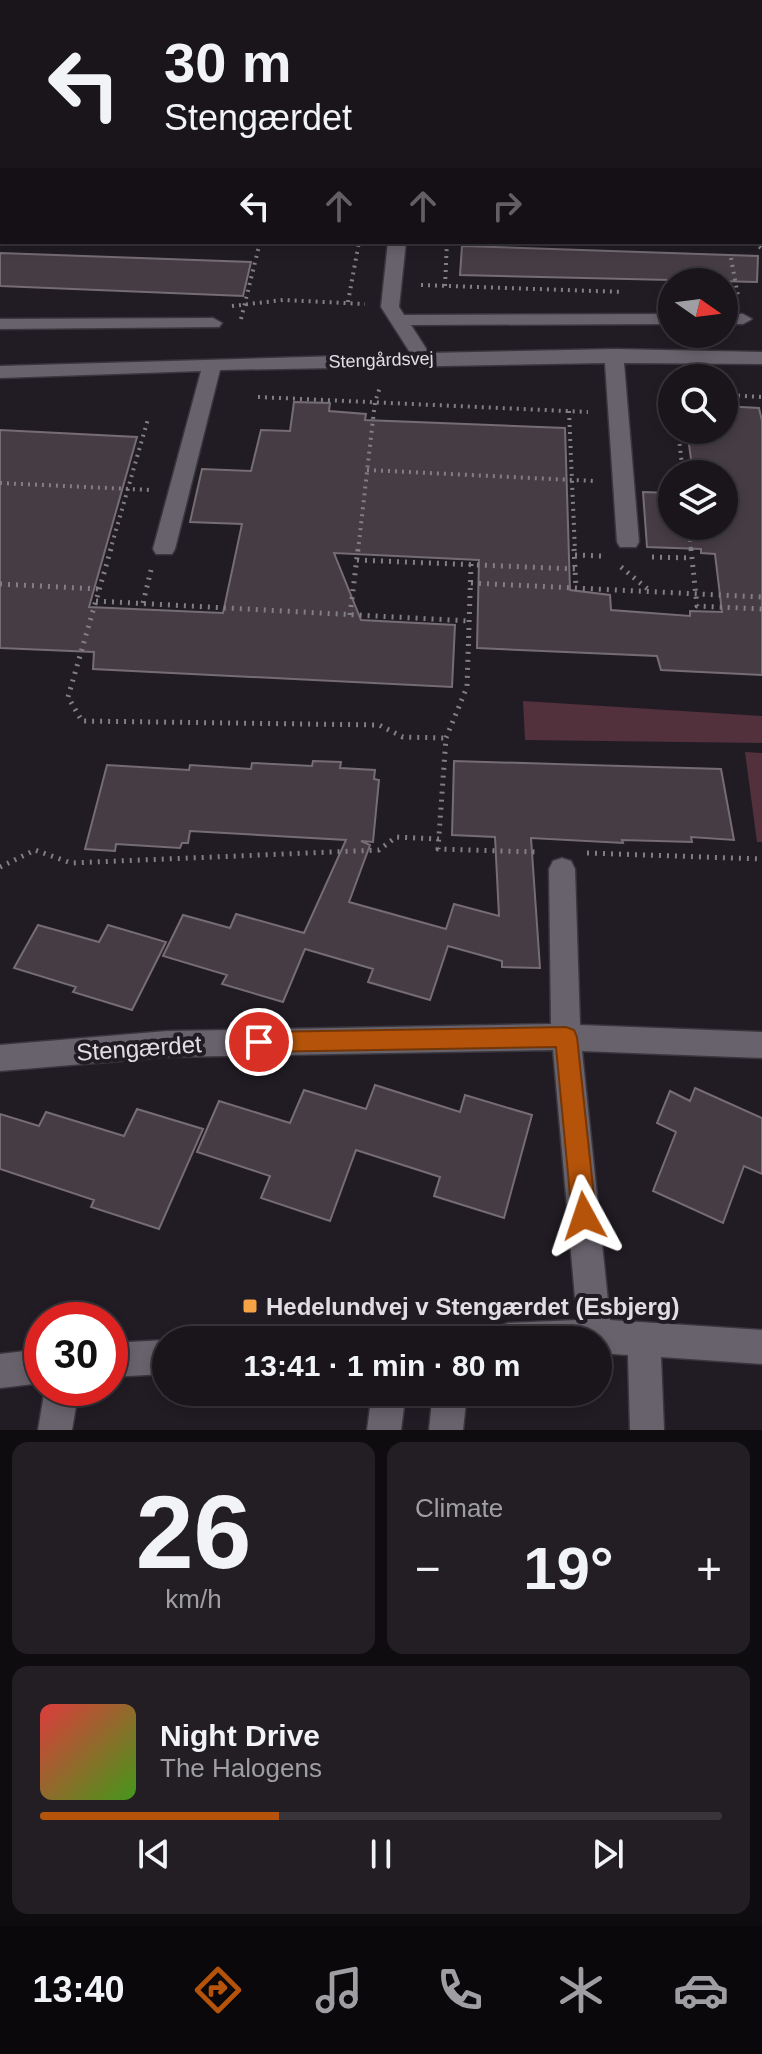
<!DOCTYPE html>
<html lang="en">
<head>
<meta charset="utf-8">
<style>
	:root { --surface:#19151b; --page:#221e24; --text:#f1f3f6; --muted:#9f9fa3; --line:#37343a; --accent:#b45309 }
	body { margin:0; font-family:Arial,sans-serif; background:var(--page); color:var(--text); height:100vh; display:flex; flex-direction:column; font-size:30px; white-space:nowrap }
	* { box-sizing:border-box; margin:0 }
	p { font-size:26px; color:var(--muted) }
	.icon { flex:none; width:44px; height:44px; fill:none; stroke:currentColor; stroke-width:2; stroke-linecap:round; stroke-linejoin:round }
	.map { position:relative; height:1430px; overflow:hidden }
	.sheet { display:flex; flex-direction:column; gap:12px; padding:12px; background:#0e0c0f; flex:1 }
	.sheet>* { flex:none }
	.guide { position:absolute; left:0px; top:0px; width:762px; height:244px; box-shadow:0 4px 12px #0003,0 0 0 2px var(--line); background:#19151b; color:var(--text); overflow:hidden }
	.needle { width:52px; rotate:104deg }
	.fabs { position:absolute; left:658px; top:268px; display:grid; gap:16px }
	.fabs a { display:grid; place-items:center; width:80px; height:80px; border-radius:50%; background:var(--surface); box-shadow:0 4px 12px #0003,0 0 0 2px var(--line); font-size:40px }
	.speed { position:absolute; left:24px; top:1302px; display:flex; gap:16px; font-size:40px; font-weight:700; text-align:center }
	.speed>* { display:grid; place-content:center; width:104px; height:104px; border-radius:50%; background:var(--surface); box-shadow:0 4px 12px #0003,0 0 0 2px var(--line); line-height:1 }
	.speed .limit { border:12px solid #d22; background:#fff; color:#111 }
	.pin { position:absolute; display:grid; place-items:center; width:68px; height:68px; color:#fff; margin:-34px; border:4px solid #fff; border-radius:50%; box-shadow:0 2px 8px #0007 }
	.me { position:absolute; width:88px; margin:-44px; rotate:355deg; stroke-linejoin:round; filter:drop-shadow(0 0 6px #0008) }
	.turn { display:flex; align-items:center; gap:28px; height:168px; padding:0 32px; font-size:36px }
	.turn .icon { width:104px; height:104px; stroke-width:2.5 }
	.turn b { display:block; font-size:56px; line-height:68px }
	.lanes { display:flex; align-items:center; height:76px; padding:0 32px; background:#0003; justify-content:center; gap:40px; direction:ltr }
	.lanes .off { opacity:.35 }
	.big { font-size:60px; font-weight:700; line-height:1.1 }
	.sheet .tile { flex:1; display:flex; flex-direction:column; justify-content:center; gap:12px; min-width:0; padding:0 28px; border-radius:16px; background:var(--page) }
	.sheet .dial { align-items:center; gap:0 }
	.dial b { font-size:104px; line-height:1 }
	.song { display:flex; align-items:center; gap:24px }
	.cover { width:96px; height:96px; border-radius:12px; background:linear-gradient(135deg,hsl(0 70% 55%),hsl(100 70% 35%)) }
	.played { height:8px; border-radius:4px; background:linear-gradient(90deg,var(--accent) 35%,var(--line) 35%) }
	.keys { display:flex; justify-content:space-around; direction:ltr }
	.heat { display:flex; justify-content:space-between; align-items:center; font-size:44px; direction:ltr }
	.sheet .tiles { flex:1; display:grid; gap:12px; grid-template-columns:1fr 1fr }
	.tile:last-child { grid-column:span 2 }
	.trip { position:absolute; left:152px; top:1326px; width:460px; height:80px; border-radius:40px; background:var(--surface); box-shadow:0 4px 12px #0003,0 0 0 2px var(--line); font-weight:700; line-height:80px; text-align:center }
	.tabs { display:flex; height:128px; justify-content:space-around; align-items:center; background:#0a080b; color:var(--muted) }
	.tabs .icon { width:56px; height:56px }
	.tabs .on { color:var(--accent) }
	.tabs b { font-size:36px; color:var(--text) }
	.map>svg:first-child { display:block }
	.green { fill:#52303c }
	.building { fill:#463d44; stroke:#766c74; stroke-width:2 }
	.lines { fill:none; stroke-linecap:round; stroke-linejoin:round }
	.minor-casing { stroke:#3a363d; stroke-width:3 }
	.path-far2 { stroke:#827e85; stroke-width:3; stroke-dasharray:1 4; stroke-linecap:butt }
	.path-far1 { stroke:#827e85; stroke-width:4; stroke-dasharray:2 5; stroke-linecap:butt }
	.path { stroke:#827e85; stroke-width:5; stroke-dasharray:2 6; stroke-linecap:butt }
	.minor { fill:#68626c; fill-rule:evenodd }
	.route { fill:#b45309; stroke:#753606; stroke-width:2 }
	.poi-dot { fill:#f6a247; stroke:#211c24; stroke-width:3 }
	.labels { text-anchor:middle; dominant-baseline:central; stroke-width:8; stroke-linejoin:round; paint-order:stroke }
	.far-street-label { font-size:18px; fill:#e1dee3; stroke:#211c24 }
	.near-street-label { font-size:24px; fill:#e1dee3; stroke:#211c24 }
	.near-poi-label { font-size:24px; font-weight:bold; fill:#e1dee3; stroke:#211c24; text-anchor:start }
</style>
</head>
<body>
<div class="map">
<svg width="762" height="1430" viewBox="0 0 762 1430">
	<rect width="100%" height="100%" fill="#211c24"/>
	<path class="green" d="M 0,0 L 762,0 L 762,91 L 760,2 L 2,2 L 0,104 Z
		M 523,701 L 762,716 L 762,743 L 525,740 Z
		M 745,752 L 762,753 L 762,842 L 757,842 Z"/>
	<path class="building" d="M 462,246 L 758,256 L 757,282 L 460,275 Z
		M 0,253 L 251,262 L 243,296 L 0,286 Z
		M 294,402 L 330,403 L 329,411 L 366,414 L 365,420 L 565,428 L 570,590 L 610,595 L 611,610 L 690,616 L 690,611 L 722,612 L 715,554 L 701,553 L 701,549 L 647,547 L 643,492 L 672,493 L 672,526 L 724,526 L 724,474 L 693,474 L 687,430 L 724,430 L 724,406 L 759,408 L 762,421 L 762,675 L 661,670 L 657,656 L 477,648 L 479,560 L 334,553 L 361,620 L 455,625 L 452,687 L 93,669 L 94,652 L 0,648 L 0,430 L 137,437 L 89,607 L 223,613 L 242,524 L 190,522 L 202,469 L 251,471 L 261,430 L 290,431 Z
		M 313,761 L 341,762 L 340,768 L 375,770 L 374,779 L 379,780 L 373,842 L 361,841 L 370,845 L 349,902 L 446,929 L 454,904 L 499,916 L 495,837 L 452,835 L 454,761 L 721,769 L 734,840 L 691,837 L 692,842 L 622,840 L 623,843 L 531,838 L 540,968 L 502,967 L 502,961 L 448,946 L 430,1000 L 368,982 L 373,969 L 305,949 L 283,1002 L 222,984 L 227,975 L 163,956 L 183,915 L 230,928 L 236,914 L 304,933 L 346,840 L 190,831 L 188,843 L 182,843 L 180,848 L 116,844 L 115,851 L 85,849 L 107,765 L 189,770 L 190,765 L 251,769 L 252,763 L 312,766 Z
		M 38,925 L 99,942 L 108,925 L 166,942 L 132,1010 L 73,992 L 76,987 L 14,968 Z
		M 375,1085 L 460,1112 L 465,1095 L 532,1115 L 504,1218 L 434,1196 L 440,1177 L 356,1150 L 330,1221 L 261,1198 L 270,1176 L 197,1152 L 219,1101 L 290,1123 L 304,1090 L 366,1109 Z
		M 695,1088 L 762,1118 L 762,1174 L 744,1166 L 723,1223 L 653,1191 L 676,1132 L 657,1123 L 670,1091 L 690,1101 Z
		M 137,1109 L 203,1129 L 159,1229 L 91,1207 L 94,1200 L 0,1169 L 0,1114 L 39,1126 L 46,1112 L 124,1136 Z"/>
	<g class="lines">
		<defs>
			<path id="minor" d="M 0,175 L 2,175 L 2,185 L 0,185 Z
				M 388,242 L 406,242 L 399,307 L 404,315 L 672,314 L 672,324 L 411,325 L 429,353 L 614,349 L 762,352 L 762,364 L 624,363 L 639,542 L 636,547 L 620,547 L 617,542 L 605,363 L 220,370 L 175,549 L 172,554 L 156,554 L 153,549 L 201,371 L 0,378 L 0,366 L 411,354 L 381,307 Z
				M 724,314 L 743,314 L 752,319 L 743,324 L 724,324 Z
				M 213,318 L 222,323 L 219,327 L 0,329 L 0,319 Z
				M 562,858 L 571,861 L 575,869 L 580,1025 L 762,1032 L 762,1058 L 582,1051 L 610,1320 L 762,1330 L 762,1364 L 661,1357 L 664,1430 L 630,1430 L 628,1355 L 598,1353 L 598,1340 L 491,1340 L 496,1328 L 508,1323 L 577,1320 L 553,1050 L 167,1057 L 0,1071 L 0,1045 L 167,1031 L 551,1024 L 549,869 L 553,861 Z
				M 166,1340 L 166,1374 L 110,1377 L 110,1343 Z
				M 42,1349 L 42,1383 L 0,1388 L 0,1354 Z
				M 45,1388 L 79,1388 L 72,1430 L 38,1430 Z
				M 372,1392 L 406,1392 L 401,1430 L 367,1430 Z
				M 433,1392 L 467,1392 L 463,1430 L 429,1430 Z"/>
		</defs>
		<use href="#minor" class="minor-casing"/>
		<path class="path-far2" d="M 461,0 L 468,2
			M 476,0 L 481,2"/>
		<path class="path-far1" d="M 754,242 L 762,249
			M 731,258 L 738,296
			M 421,285 L 623,292
			M 445,286 L 447,242
			M 348,302 L 359,242
			M 232,306 L 283,300 L 365,304
			M 241,319 L 260,242
			M 724,395 L 762,397
			M 258,397 L 588,412
			M 569,411 L 575,551
			M 678,430 L 683,474
			M 367,470 L 594,481
			M 0,483 L 151,490
			M 689,526 L 691,551
			M 110,551 L 148,419
			M 358,551 L 375,402 L 380,387"/>
		<path class="path" d="M 111,549 L 68,697 L 82,721 L 379,725 L 403,737 L 446,738
			M 574,549 L 576,588
			M 691,549 L 697,606 L 762,609
			M 575,555 L 602,556
			M 652,557 L 692,558
			M 357,560 L 576,569
			M 471,564 L 467,687 L 446,738 L 438,849 L 537,852
			M 621,567 L 650,591
			M 471,583 L 762,597
			M 0,584 L 99,589
			M 96,601 L 470,621
			M 143,603 L 151,570
			M 350,615 L 358,549
			M 587,853 L 762,859
			M 0,867 L 35,850 L 71,863 L 379,850 L 396,837 L 439,839"/>
		<use href="#minor" class="minor"/>
	</g>
	<path class="route" d="M 566,1027 L 574,1030 L 577,1037 L 596,1216 L 592,1225 L 584,1228 L 575,1225 L 572,1216 L 556,1047 L 259,1052 L 251,1049 L 248,1042 L 251,1035 L 259,1032 Z"/>
	<rect class="poi-dot" x="242" y="1298" width="16" height="16" rx="4"/>
	<g class="labels">
		<g class="far-street-label">
			<text transform="translate(381 360) rotate(-2)">Stengårdsvej</text>
		</g>
		<g class="near-street-label">
			<text transform="translate(139 1048) rotate(-4)">Stengærdet</text>
		</g>
		<g class="near-poi-label">
			<text x="266" y="1306">Hedelundvej v Stengærdet (Esbjerg)</text>
		</g>
	</g>
</svg>
<div class="fabs">
<a><svg class="needle" viewBox="-14 -14 28 28"><path d="M0-13l5 13h-10z" fill="#e53935"/><path d="M0 13l5-13h-10z" fill="#9f9fa3"/></svg></a>
<a><svg class="icon" aria-label="search" viewBox="0 0 24 24"><circle cx="10" cy="10" r="6"/><path d="M15 15l6 6"/></svg></a>
<a><svg class="icon" aria-label="layers" viewBox="0 0 24 24"><path d="M12 4l9 5-9 5-9-5zM3 14l9 5 9-5"/></svg></a>
</div>
<div class="speed"><div class="limit">30</div></div>
<div class="pin" style="left:259px;top:1042px;background:#d93025"><svg class="icon" aria-label="arrive" viewBox="0 0 24 24"><path d="M6 21V4h12l-3 4 3 4H6"/></svg></div>
<svg class="me" style="left:584px;top:1216px" viewBox="-20 -20 40 40"><path d="M0-17L14 15 0 8-14 15z" fill="#b45309" stroke="#fff" stroke-width="4"/></svg>
<div class="trip">13:41 · 1 min · 80 m</div>
<div class="guide">
<div class="turn"><svg class="icon" aria-label="left" viewBox="0 0 24 24"><path d="M17 20v-9H6M10 6l-5 5 5 5"/></svg><div><b>30 m</b>Stengærdet</div></div>
<div class="lanes"><svg class="icon" aria-label="left" viewBox="0 0 24 24"><path d="M17 20v-9H6M10 6l-5 5 5 5"/></svg><svg class="icon off" aria-label="ahead" viewBox="0 0 24 24"><path d="M12 20V5M6 11l6-6 6 6"/></svg><svg class="icon off" aria-label="ahead" viewBox="0 0 24 24"><path d="M12 20V5M6 11l6-6 6 6"/></svg><svg class="icon off" aria-label="right" viewBox="0 0 24 24"><path d="M7 20v-9h11M14 6l5 5-5 5"/></svg></div>
</div>
</div>
<section class="sheet">
<div class="tiles">
<div class="tile dial"><b>26</b><p>km/h</p></div>
<div class="tile"><p>Climate</p>
<div class="heat"><a>−</a><b class="big">19°</b><a>+</a></div>
</div>
<div class="tile">
<div class="song"><i class="cover"></i><div><b>Night Drive</b><p>The Halogens</p></div></div>
<div class="played"></div>
<div class="keys"><svg class="icon" aria-label="previous" viewBox="0 0 24 24"><path d="M18 5L8 12l10 7zM5 5v14"/></svg><svg class="icon" aria-label="pause" viewBox="0 0 24 24"><path d="M8 5v14M16 5v14"/></svg><svg class="icon" aria-label="next" viewBox="0 0 24 24"><path d="M6 5l10 7-10 7zM19 5v14"/></svg></div>
</div>
</div>
</section>
<nav class="tabs">
<b>13:40</b>
<svg class="icon on" aria-label="directions" viewBox="0 0 24 24"><path d="M12 3l9 9-9 9-9-9zM9 14v-3h6M13 9l2 2-2 2"/></svg>
<svg class="icon" aria-label="music" viewBox="0 0 24 24"><path d="M9 18V5l10-2v13"/><circle cx="6" cy="18" r="3"/><circle cx="16" cy="16" r="3"/></svg>
<svg class="icon" aria-label="phone" viewBox="0 0 24 24"><path d="M5 4h4l2 5-3 2q2 4 5 5l2-3 5 2v4C11 20 4 13 5 4z"/></svg>
<svg class="icon" aria-label="climate" viewBox="0 0 24 24"><path d="M12 3v18M4 7l16 10M4 17L20 7"/></svg>
<svg class="icon" aria-label="car" viewBox="0 0 24 24"><path d="M5 17H2v-5l4-1 3-4h7l3 4 3 1v5h-3M9 17h6M6 11h13"/><circle cx="7" cy="17" r="2"/><circle cx="17" cy="17" r="2"/></svg>
</nav>
</body>
</html>
